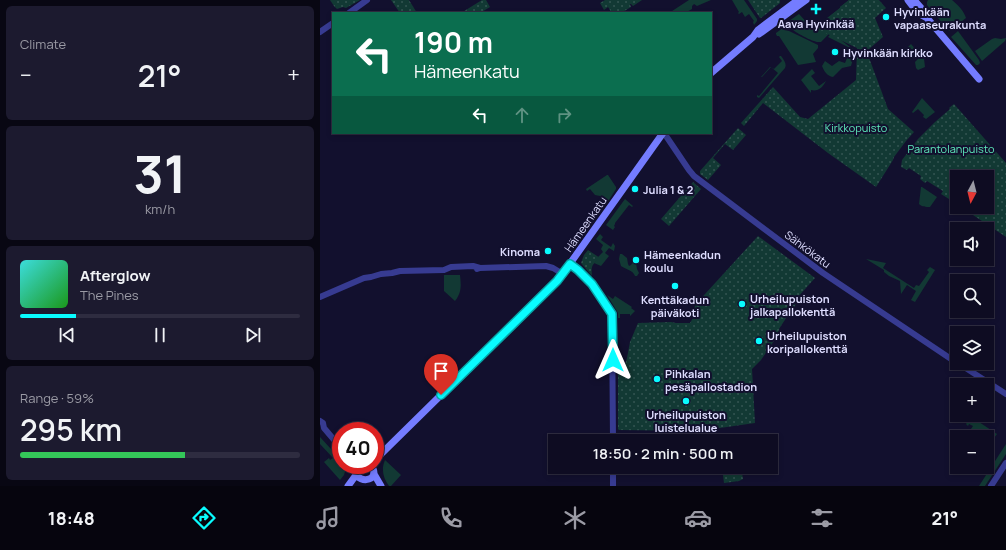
<!DOCTYPE html>
<html lang="en">
<head>
<meta charset="utf-8">
<style>
	:root { --surface:#0e0c22; --page:#1c1a2f; --text:#f1f3f6; --muted:#9b9ba5; --line:#2e2c40; --accent:#09fcff }
	body { margin:0; font-family:Manrope,sans-serif; background:var(--page); color:var(--text); height:100vh; display:flex; flex-direction:column; font-size:15px; white-space:nowrap }
	* { box-sizing:border-box; margin:0 }
	p { font-size:13px; color:var(--muted) }
	.icon { flex:none; width:22px; height:22px; fill:none; stroke:currentColor; stroke-width:2; stroke-linecap:round; stroke-linejoin:round }
	.map { position:relative; flex:1; overflow:hidden }
	.side { display:flex; flex-direction:column; gap:6px; padding:6px; background:#080713; width:320px }
	.side>* { flex:none }
	.top-card { position:absolute; left:12px; top:12px; width:380px; height:122px; border-radius:0px; box-shadow:0 2px 6px #0003,0 0 0 1px var(--line); background:#0b6e4f; color:#fff; overflow:hidden }
	.needle { width:26px; rotate:187deg }
	.fabs { position:absolute; left:630px; top:170px; display:grid; gap:8px }
	.fabs a { display:grid; place-items:center; width:44px; height:44px; border-radius:0px; background:var(--surface); box-shadow:0 2px 6px #0003,0 0 0 1px var(--line); font-size:20px }
	.speed { position:absolute; left:12px; top:422px; display:flex; gap:8px; font-size:20px; font-weight:700; text-align:center }
	.speed>* { display:grid; place-content:center; width:52px; height:52px; border-radius:50%; background:var(--surface); box-shadow:0 2px 6px #0003,0 0 0 1px var(--line); line-height:1 }
	.speed .limit { border:6px solid #d22; background:#fff; color:#111 }
	.pin { position:absolute; display:grid; place-items:center; width:34px; height:34px; color:#fff; margin:-41px -17px; border-radius:50% 50% 50% 0; rotate:-45deg; box-shadow:0 0 4px #0007 }
	.pin .icon { rotate:45deg }
	.me { position:absolute; width:44px; margin:-22px; rotate:0deg; stroke-linejoin:round; filter:drop-shadow(0 0 3px #0008) }
	.turn { display:flex; align-items:center; gap:14px; height:84px; padding:0 16px; font-size:18px }
	.turn .icon { width:52px; height:52px; stroke-width:2.5 }
	.turn b { display:block; font-size:28px; line-height:34px }
	.lanes { display:flex; align-items:center; height:38px; padding:0 16px; background:#0003; justify-content:center; gap:20px; direction:ltr }
	.lanes .off { opacity:.35 }
	.big { font-size:30px; font-weight:600; line-height:1.1 }
	.side .tile { flex:1; display:flex; flex-direction:column; justify-content:center; gap:6px; min-width:0; padding:0 14px; border-radius:6px; background:var(--page) }
	.side .dial { align-items:center; gap:0 }
	.dial b { font-size:52px; line-height:1 }
	.song { display:flex; align-items:center; gap:12px }
	.cover { width:48px; height:48px; border-radius:6px; background:linear-gradient(135deg,hsl(180 70% 55%),hsl(120 70% 35%)) }
	.played { height:4px; border-radius:2px; background:linear-gradient(90deg,var(--accent) 20%,var(--line) 20%) }
	.keys { display:flex; justify-content:space-around; direction:ltr }
	.heat { display:flex; justify-content:space-between; align-items:center; font-size:22px; direction:ltr }
	.charge { height:6px; border-radius:3px; background:linear-gradient(90deg,#34c759 59%,var(--line) 0) }
	.trip { position:absolute; left:228px; top:434px; width:230px; height:40px; border-radius:0px; background:var(--surface); box-shadow:0 2px 6px #0003,0 0 0 1px var(--line); font-weight:600; line-height:40px; text-align:center }
	.menu { display:flex; height:64px; justify-content:space-around; align-items:center; background:#06050e; color:var(--muted) }
	.menu .icon { width:28px; height:28px }
	.menu .selected { color:var(--accent) }
	.menu b { font-size:18px; color:var(--text) }
	main { display:flex; flex:1; min-height:0 }
	.map>svg:first-child { display:block }
	.grass { fill:#123934 }
	.park { fill:url(#park-dots) }
	.lines { fill:none; stroke-linecap:round; stroke-linejoin:round }
	.tertiary { stroke:#373b91; stroke-width:6 }
	.secondary { stroke:#747cff; stroke-width:7 }
	.route-casing { stroke:#06a4a6; stroke-width:10 }
	.route { stroke:#09fcff; stroke-width:7 }
	.poi-dot { fill:#09fcff; stroke:#12102e; stroke-width:1.5 }
	.labels { text-anchor:middle; dominant-baseline:central; stroke-width:4; stroke-linejoin:round; paint-order:stroke }
	.poi-label { font-size:11px; font-weight:bold; fill:#deddff; stroke:#12102e; text-anchor:start }
	.park-label { font-size:11px; fill:#5eeabb; stroke:#12102e }
	.street-label { font-size:11px; fill:#deddff; stroke:#12102e }
</style>
</head>
<body>
<main>
<section class="side">
<div class="tile"><p>Climate</p>
<div class="heat"><a>−</a><b class="big">21°</b><a>+</a></div>
</div>
<div class="tile dial"><b>31</b><p>km/h</p></div>
<div class="tile">
<div class="song"><i class="cover"></i><div><b>Afterglow</b><p>The Pines</p></div></div>
<div class="played"></div>
<div class="keys"><svg class="icon" aria-label="previous" viewBox="0 0 24 24"><path d="M18 5L8 12l10 7zM5 5v14"/></svg><svg class="icon" aria-label="pause" viewBox="0 0 24 24"><path d="M8 5v14M16 5v14"/></svg><svg class="icon" aria-label="next" viewBox="0 0 24 24"><path d="M6 5l10 7-10 7zM19 5v14"/></svg></div>
</div>
<div class="tile"><p>Range · 59%</p><b class="big">295 km</b><div class="charge"></div></div>
</section>
<div class="map">
<svg width="686" height="486" viewBox="0 0 686 486">
	<defs>
		<pattern id="park-dots" width="8" height="8" patternUnits="userSpaceOnUse"><rect width="8" height="8" fill="#123934"/><path d="M2 2h.1M6 6h.1" fill="none" stroke="#345552" stroke-width="1.8" stroke-linecap="round"/></pattern>
	</defs>
	<rect width="100%" height="100%" fill="#12102e"/>
	<path class="grass" d="M 369,0 L 391,0 L 377,6 L 374,4 L 372,6 L 372,9 L 365,13 L 349,13 Z
		M 412,0 L 424,0 L 437,19 L 437,21 L 434,25 L 433,22 L 434,21 L 429,14 L 425,17 L 422,12 L 419,14 L 418,13 L 419,12 Z
		M 529,0 L 542,0 L 501,42 C 500,42 499,42 498,42 C 493,42 474,32 471,28 L 471,25 L 469,23 L 469,21 L 479,14 L 489,25 L 492,25 L 496,23 L 498,25 L 520,8 L 520,7 Z
		M 608,0 L 632,0 C 638,5 644,11 646,18 L 629,31 L 607,5 L 607,2 Z
		M 463,28 L 464,30 L 469,31 L 498,45 L 498,48 L 493,54 L 496,62 L 478,65 L 459,36 L 457,36 L 456,34 L 456,33 Z
		M 514,30 C 519,33 519,37 522,41 C 527,45 532,48 537,52 L 536,56 L 533,59 L 531,66 L 522,68 L 513,77 C 507,76 504,71 502,66 L 505,61 L 512,66 L 519,61 L 525,63 L 529,53 L 534,50 L 508,37 Z
		M 638,31 L 659,60 L 660,63 L 658,65 L 656,65 L 631,37 Z
		M 675,38 L 681,39 L 686,38 L 685,41 L 662,61 L 655,51 L 672,39 Z
		M 591,44 L 604,59 L 605,67 L 598,70 L 596,68 L 595,62 L 599,58 L 592,50 L 587,54 L 586,49 Z
		M 460,56 L 461,56 C 464,60 467,64 465,68 L 439,98 L 437,97 L 437,95 L 439,96 L 458,73 L 451,67 L 442,77 L 441,77 L 450,67 L 451,67 L 454,69 L 462,61 L 459,57 Z
		M 492,69 L 495,73 L 491,76 L 499,86 L 506,81 C 503,87 498,92 491,90 L 491,93 L 481,80 Z
		M 602,98 L 615,112 L 606,119 L 603,117 L 604,115 L 598,109 L 593,113 L 592,112 Z
		M 287,175 L 288,175 L 296,187 L 296,189 L 287,203 L 285,202 L 280,196 L 275,195 L 270,189 L 267,191 L 266,189 Z
		M 601,187 L 602,187 L 617,197 L 610,207 C 606,207 602,207 599,204 Z
		M 305,199 L 313,206 L 312,207 L 309,205 L 295,223 L 295,224 L 294,226 L 295,227 L 293,230 L 286,225 Z
		M 280,234 L 283,237 L 281,240 L 291,247 L 293,243 L 295,246 L 294,251 L 289,248 L 285,253 L 289,256 L 281,266 L 274,263 L 279,258 L 278,257 L 283,252 L 281,249 L 283,245 L 276,239 Z
		M 300,254 L 302,254 L 307,258 L 308,264 L 309,266 L 311,265 L 313,262 L 316,263 L 317,269 L 319,273 L 317,276 L 315,276 C 313,270 305,269 301,266 L 299,259 Z
		M 546,259 L 566,263 L 563,268 L 594,288 L 596,285 L 599,286 L 609,272 L 607,270 L 610,267 L 615,270 L 595,302 L 591,300 L 596,291 L 587,285 L 581,294 L 580,281 L 569,276 L 564,272 L 564,270 Z
		M 124,275 L 140,275 C 141,285 142,292 135,301 L 124,291 Z
		M 287,295 L 293,299 L 295,296 L 312,307 L 311,308 L 315,311 L 310,316 L 310,314 L 300,314 L 300,318 L 298,318 L 298,313 Z
		M 652,415 L 654,415 L 653,418 L 677,434 L 669,445 L 667,444 L 667,437 L 656,437 L 649,432 L 653,426 L 649,424 L 648,426 L 646,424 Z
		M 0,437 L 21,460 L 21,465 L 25,465 L 26,468 L 24,475 L 20,480 L 4,462 L 9,458 L 10,460 L 13,458 L 0,444 Z
		M 686,444 L 686,454 L 665,486 L 659,486 Z
		M 65,460 L 81,475 L 71,486 L 69,486 C 63,478 61,469 65,460 Z"/>
	<path class="park" d="M 10,0 L 40,0 L 26,8 L 23,7 L 17,9 L 14,6 Z
		M 71,0 L 89,0 L 97,13 L 80,13 Z
		M 162,0 L 166,0 L 170,7 L 160,13 L 141,13 Z
		M 285,0 L 322,0 L 313,6 L 311,4 L 310,4 L 311,7 L 301,13 L 292,13 L 288,7 L 284,10 L 280,3 Z
		M 428,0 L 460,0 L 460,3 L 441,18 L 440,18 Z
		M 529,0 L 559,0 L 566,8 L 555,18 L 563,37 L 549,49 L 548,55 L 568,109 L 594,132 L 586,141 L 574,157 L 573,160 L 556,187 L 508,153 L 443,103 L 424,126 L 421,123 L 453,87 L 480,117 L 488,119 L 536,80 L 537,48 L 495,28 L 520,8 L 520,7 Z
		M 634,104 L 686,163 L 686,237 L 641,207 L 667,207 L 667,177 L 637,177 L 637,204 L 621,194 L 623,191 L 607,181 L 605,183 L 600,179 L 601,176 L 589,168 L 587,170 L 581,167 L 582,160 L 598,139 L 615,122 L 630,109 L 629,108 Z
		M 418,128 L 426,135 L 413,150 L 405,144 L 393,158 L 401,165 L 388,180 L 380,174 L 380,171 Z
		M 373,182 L 381,189 L 349,226 L 341,219 Z
		M 438,236 L 495,278 L 477,298 L 475,306 L 471,312 L 470,312 L 459,329 L 460,332 L 441,360 L 432,369 L 435,423 L 379,431 L 299,430 L 298,429 L 298,374 L 302,374 L 307,358 L 310,342 L 318,323 L 351,322 L 356,323 L 370,323 L 373,318 L 375,305 Z
		M 268,250 L 280,258 C 272,265 271,265 272,276 L 261,263 L 264,255 Z
		M 402,467 L 421,467 L 423,479 L 419,481 L 404,483 Z"/>
	<g class="lines">
		<path class="tertiary" d="M 29,13 L 47,0
			M 0,32 L 13,23
			M 344,133 L 369,170 L 374,176 L 503,273 L 637,363
			M 250,264 L 258,270 L 272,284 L 292,315 L 293,441
			M 157,269 L 160,268 L 226,266 L 233,268 L 243,274
			M 0,297 L 44,278 L 51,277 L 61,274 L 72,273 L 80,271 L 124,270 L 131,267 L 153,266 L 160,268
			M 638,363 L 686,394
			M 0,421 L 3,423 L 4,428 L 21,448
			M 293,467 L 293,486
			M 671,486 L 686,463"/>
		<path class="secondary" d="M 588,0 L 598,13 L 607,18
			M 594,0 L 602,9 L 607,18 L 659,79
			M 439,34 L 486,0
			M 391,73 L 433,37 L 438,30 L 478,0
			M 55,457 L 60,455 L 239,279 L 343,133
			M 40,465 C 26,478 52,486 54,473 C 54,470 52,467 50,465
			M 54,474 L 61,486
			M 28,486 L 36,475"/>
	</g>
	<g class="lines">
		<defs>
			<path id="route" d="M 121,395 L 237,281 L 250,264 L 258,270 L 272,284 L 292,314 L 293,360"/>
		</defs>
		<use href="#route" class="route-casing"/>
		<use href="#route" class="route"/>
	</g>
	<g class="poi-dot">
		<path d="M494 3h4v4h4v4h-4v4h-4v-4h-4v-4h4z"/>
		<circle cx="566" cy="17" r="4"/>
		<circle cx="515" cy="52" r="4"/>
		<circle cx="315" cy="189" r="4"/>
		<circle cx="228" cy="251" r="4"/>
		<circle cx="316" cy="260" r="4"/>
		<circle cx="355" cy="286" r="4"/>
		<circle cx="422" cy="304" r="4"/>
		<circle cx="439" cy="341" r="4"/>
		<circle cx="337" cy="379" r="4"/>
		<circle cx="366" cy="401" r="4"/>
	</g>
	<g class="labels">
		<g class="poi-label">
			<text x="574" y="11">Hyvinkään<tspan x="574" dy="13">vapaaseurakunta</tspan></text>
			<text x="496" y="23" text-anchor="middle">Aava Hyvinkää</text>
			<text x="523" y="52">Hyvinkään kirkko</text>
			<text x="323" y="189">Julia 1 &amp; 2</text>
			<text x="220" y="251" text-anchor="end">Kinoma</text>
			<text x="324" y="254">Hämeenkadun<tspan x="324" dy="13">koulu</tspan></text>
			<text x="430" y="298">Urheilupuiston<tspan x="430" dy="13">jalkapallokenttä</tspan></text>
			<text x="355" y="299" text-anchor="middle">Kenttäkadun<tspan x="355" dy="13">päiväkoti</tspan></text>
			<text x="447" y="335">Urheilupuiston<tspan x="447" dy="13">koripallokenttä</tspan></text>
			<text x="345" y="373">Pihkalan<tspan x="345" dy="13">pesäpallostadion</tspan></text>
			<text x="366" y="414" text-anchor="middle">Urheilupuiston<tspan x="366" dy="13">luistelualue</tspan></text>
		</g>
		<g class="park-label">
			<text x="536" y="127">Kirkkopuisto</text>
			<text x="631" y="148">Parantolanpuisto</text>
		</g>
		<g class="street-label">
			<text transform="translate(265 224) rotate(-55)">Hämeenkatu</text>
			<text transform="translate(488 249) rotate(37)">Sähkökatu</text>
		</g>
	</g>
</svg>
<div class="fabs">
<a><svg class="needle" viewBox="-14 -14 28 28"><path d="M0-13l5 13h-10z" fill="#e53935"/><path d="M0 13l5-13h-10z" fill="#9b9ba5"/></svg></a>
<a><svg class="icon" aria-label="sound" viewBox="0 0 24 24"><path d="M4 9h4l5-4v14l-5-4H4zM17 9q2 3 0 6"/></svg></a>
<a><svg class="icon" aria-label="search" viewBox="0 0 24 24"><circle cx="10" cy="10" r="6"/><path d="M15 15l6 6"/></svg></a>
<a><svg class="icon" aria-label="layers" viewBox="0 0 24 24"><path d="M12 4l9 5-9 5-9-5zM3 14l9 5 9-5"/></svg></a>
<a>+</a>
<a>−</a>
</div>
<div class="speed"><div class="limit">40</div></div>
<div class="pin" style="left:121px;top:395px;background:#d93025"><svg class="icon" aria-label="arrive" viewBox="0 0 24 24"><path d="M6 21V4h12l-3 4 3 4H6"/></svg></div>
<svg class="me" style="left:293px;top:360px" viewBox="-20 -20 40 40"><path d="M0-17L14 15 0 8-14 15z" fill="#09fcff" stroke="#fff" stroke-width="4"/></svg>
<div class="trip">18:50 · 2 min · 500 m</div>
<div class="top-card">
<div class="turn"><svg class="icon" aria-label="left" viewBox="0 0 24 24"><path d="M17 20v-9H6M10 6l-5 5 5 5"/></svg><div><b>190 m</b>Hämeenkatu</div></div>
<div class="lanes"><svg class="icon" aria-label="left" viewBox="0 0 24 24"><path d="M17 20v-9H6M10 6l-5 5 5 5"/></svg><svg class="icon off" aria-label="ahead" viewBox="0 0 24 24"><path d="M12 20V5M6 11l6-6 6 6"/></svg><svg class="icon off" aria-label="right" viewBox="0 0 24 24"><path d="M7 20v-9h11M14 6l5 5-5 5"/></svg></div>
</div>
</div>
</main>
<nav class="menu">
<b>18:48</b>
<svg class="icon selected" aria-label="directions" viewBox="0 0 24 24"><path d="M12 3l9 9-9 9-9-9zM9 14v-3h6M13 9l2 2-2 2"/></svg>
<svg class="icon" aria-label="music" viewBox="0 0 24 24"><path d="M9 18V5l10-2v13"/><circle cx="6" cy="18" r="3"/><circle cx="16" cy="16" r="3"/></svg>
<svg class="icon" aria-label="phone" viewBox="0 0 24 24"><path d="M5 4h4l2 5-3 2q2 4 5 5l2-3 5 2v4C11 20 4 13 5 4z"/></svg>
<svg class="icon" aria-label="climate" viewBox="0 0 24 24"><path d="M12 3v18M4 7l16 10M4 17L20 7"/></svg>
<svg class="icon" aria-label="car" viewBox="0 0 24 24"><path d="M5 17H2v-5l4-1 3-4h7l3 4 3 1v5h-3M9 17h6M6 11h13"/><circle cx="7" cy="17" r="2"/><circle cx="17" cy="17" r="2"/></svg>
<svg class="icon" aria-label="filters" viewBox="0 0 24 24"><path d="M4 7h16M4 17h16"/><circle cx="9" cy="7" r="2"/><circle cx="15" cy="17" r="2"/></svg>
<b>21°</b>
</nav>
</body>
</html>
